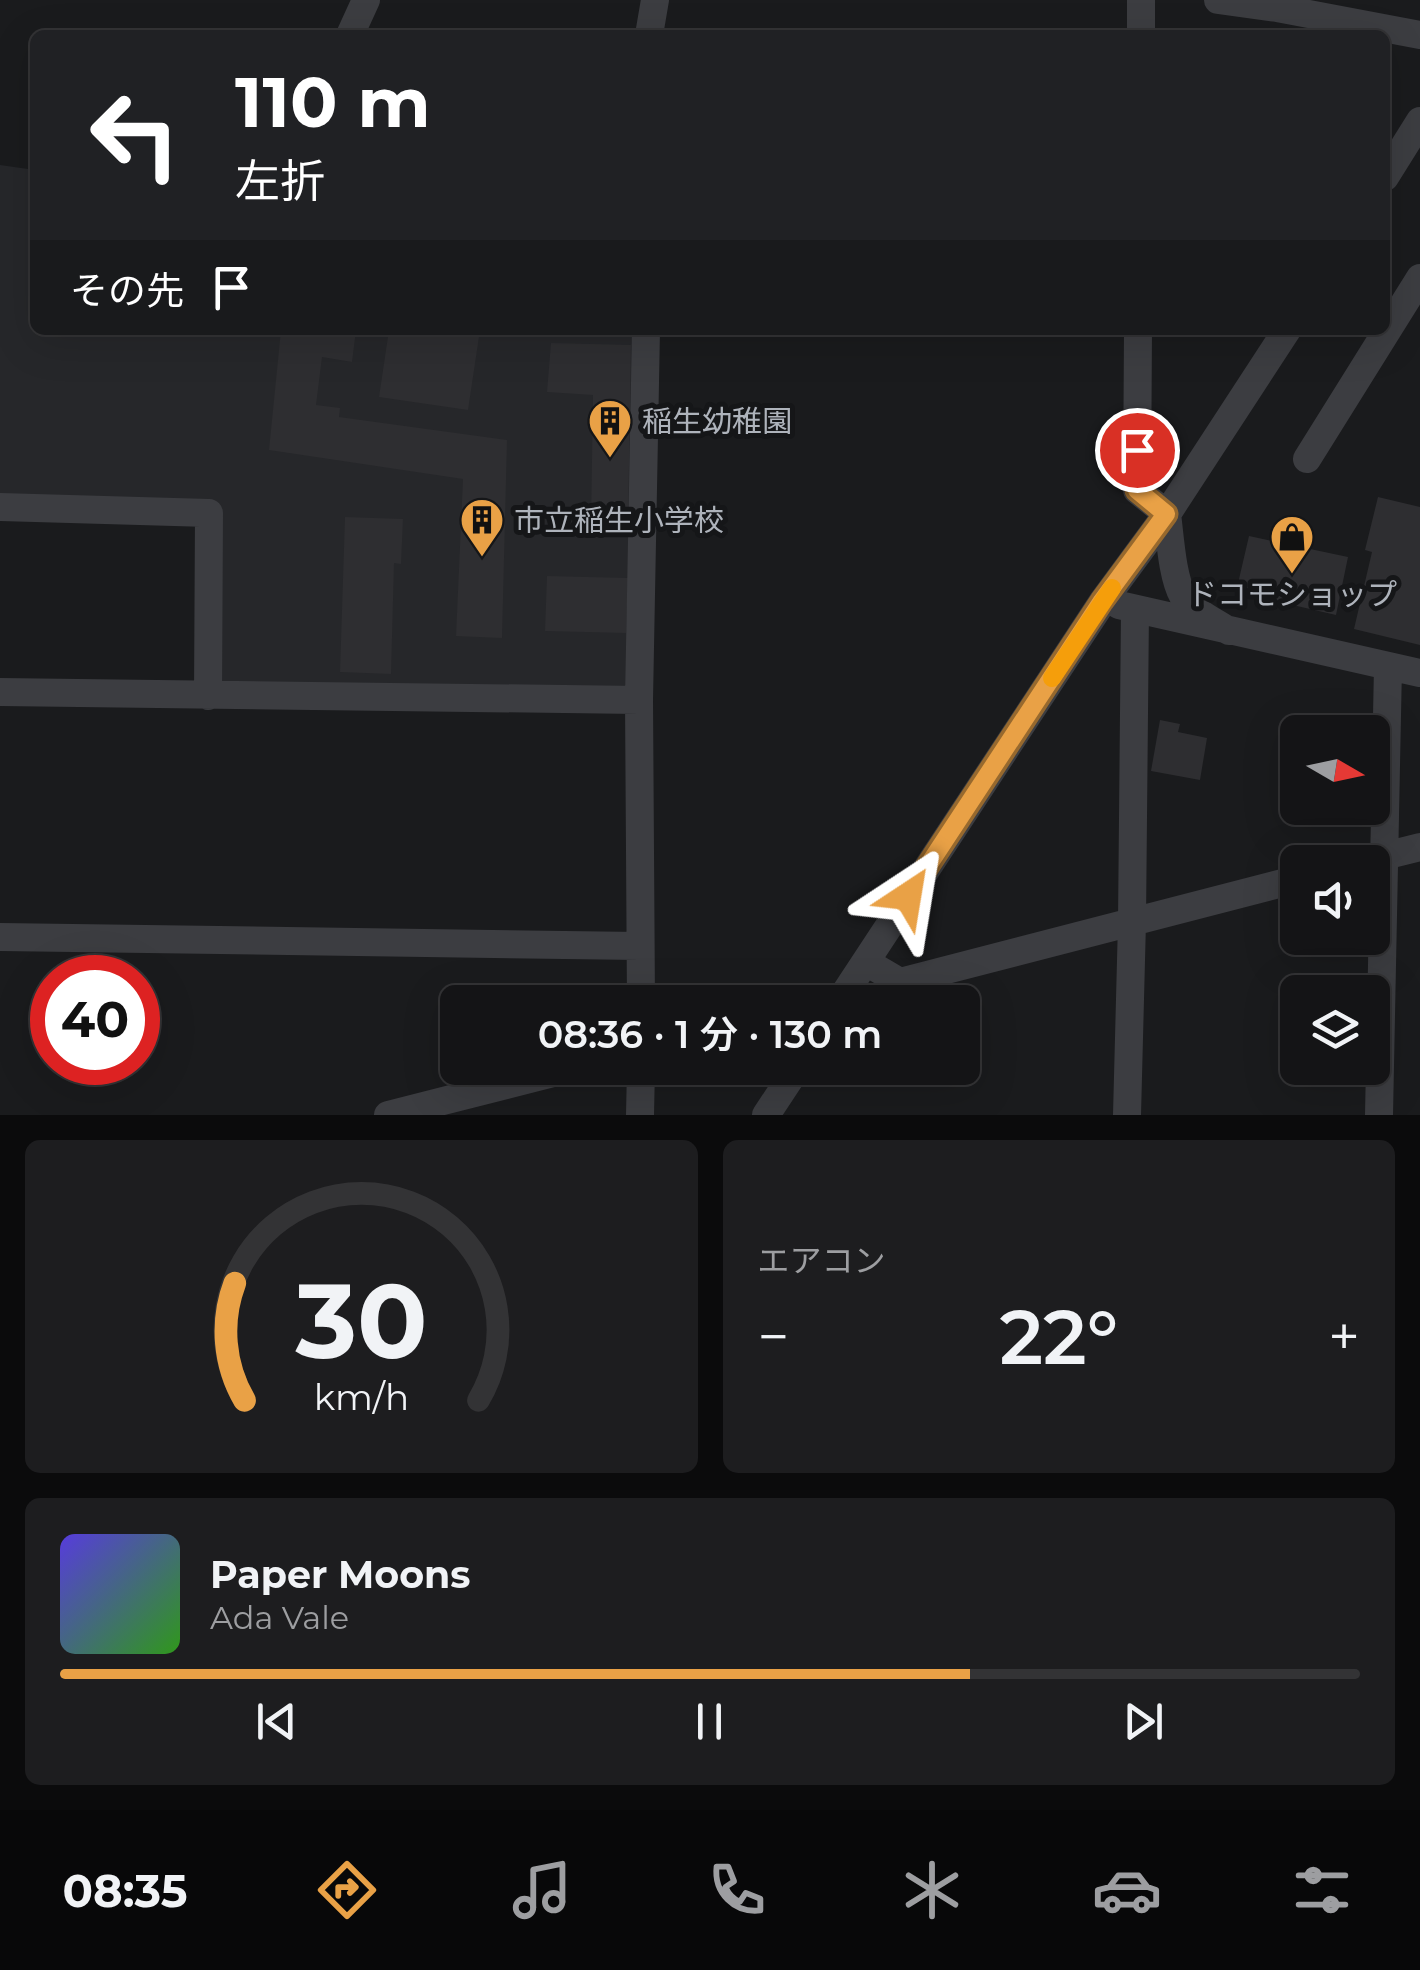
<!DOCTYPE html>
<html lang="ja">
<head>
<meta charset="utf-8">
<style>
	:root { --surface:#141416; --page:#1d1d1f; --text:#f1f3f6; --muted:#9d9ea1; --line:#333335; --accent:#e9a146 }
	body { margin:0; font-family:Montserrat,"Noto Sans JP",sans-serif; background:var(--page); color:var(--text); height:100vh; display:flex; flex-direction:column; font-size:38px; white-space:nowrap }
	* { box-sizing:border-box; margin:0 }
	p { font-size:32px; color:var(--muted) }
	.icon { flex:none; width:55px; height:55px; fill:none; stroke:currentColor; stroke-width:2; stroke-linecap:round; stroke-linejoin:round }
	.map { position:relative; height:1115px; overflow:hidden }
	.drawer { display:flex; flex-direction:column; gap:25px; padding:25px; background:#0b0b0c; flex:1 }
	.drawer>* { flex:none }
	.guide { position:absolute; left:30px; top:30px; width:1360px; height:305px; border-radius:15px; box-shadow:0 10px 40px #0002,0 0 0 2px var(--line); background:#202124; color:#fff; overflow:hidden }
	.needle { width:65px; rotate:99deg }
	.fabs { position:absolute; left:1280px; top:715px; display:grid; gap:20px }
	.fabs a { display:grid; place-items:center; width:110px; height:110px; border-radius:15px; background:var(--surface); box-shadow:0 10px 40px #0002,0 0 0 2px var(--line); font-size:50px }
	.speed { position:absolute; left:30px; top:955px; display:flex; gap:20px; font-size:50px; font-weight:700; text-align:center }
	.speed>* { display:grid; place-content:center; width:130px; height:130px; border-radius:50%; background:var(--surface); box-shadow:0 10px 40px #0002,0 0 0 2px var(--line); line-height:1 }
	.speed .limit { border:15px solid #d22; background:#fff; color:#111 }
	.pin { position:absolute; display:grid; place-items:center; width:85px; height:85px; color:#fff; margin:-42px; border:5px solid #fff; border-radius:50%; box-shadow:0 2px 10px #0007 }
	.me { position:absolute; width:110px; margin:-55px; rotate:33deg; stroke-linejoin:round; filter:drop-shadow(0 0 8px #0008) }
	.turn { display:flex; align-items:center; gap:35px; height:210px; padding:0 40px; font-size:45px }
	.turn .icon { width:130px; height:130px; stroke-width:2.5 }
	.turn b { display:block; font-size:70px; line-height:85px }
	.then { display:flex; align-items:center; height:95px; padding:0 40px; background:#0003; gap:20px; font-size:38px }
	.big { font-size:75px; font-weight:600; line-height:1.1 }
	.drawer .widget { flex:1; display:flex; flex-direction:column; justify-content:center; gap:15px; min-width:0; padding:0 35px; border-radius:15px; background:var(--page) }
	.drawer .dial { align-items:center; gap:0 }
	.dial svg { height:260px; overflow:visible; fill:none; stroke:var(--line); stroke-width:7; stroke-linecap:round; text-anchor:middle }
	.dial text { fill:var(--text); stroke:none }
	.song { display:flex; align-items:center; gap:30px }
	.cover { width:120px; height:120px; border-radius:15px; background:linear-gradient(135deg,hsl(250 70% 55%),hsl(110 70% 35%)) }
	.played { height:10px; border-radius:5px; background:linear-gradient(90deg,var(--accent) 70%,var(--line) 70%) }
	.keys { display:flex; justify-content:space-around; direction:ltr }
	.heat { display:flex; justify-content:space-between; align-items:center; font-size:55px; direction:ltr }
	.drawer .tiles { flex:1; display:grid; gap:25px; grid-template-columns:1fr 1fr }
	.widget:last-child { grid-column:span 2 }
	.trip { position:absolute; left:440px; top:985px; width:540px; height:100px; border-radius:15px; background:var(--surface); box-shadow:0 10px 40px #0002,0 0 0 2px var(--line); font-weight:600; line-height:100px; text-align:center }
	.tabs { display:flex; height:160px; justify-content:space-around; align-items:center; background:#080809; color:var(--muted) }
	.tabs .icon { width:70px; height:70px }
	.tabs .current { color:var(--accent) }
	.tabs b { font-size:45px; color:var(--text) }
	.map>svg:first-child { display:block }
	.built { fill:#26272a }
	.building { fill:#2e2e31 }
	.lines { fill:none; stroke-linecap:round; stroke-linejoin:round }
	.minor { stroke:#3c3d41; stroke-width:28 }
	.route-casing { stroke:#97692e; stroke-width:25 }
	.route { stroke:#e9a146; stroke-width:18 }
	.slow { stroke:#f59e0b; stroke-width:18 }
	.labels { text-anchor:middle; dominant-baseline:central; stroke-width:10; stroke-linejoin:round; paint-order:stroke }
	.poi-label { font-size:30px; fill:#aeb3bb; stroke:#151618; text-anchor:start }
</style>
</head>
<body>
<div class="map">
<svg width="1420" height="1115" viewBox="0 0 1420 1115">
	<rect width="100%" height="100%" fill="#1a1b1d"/>
	<path class="built" d="M 0,165 L 35,170 L 35,330 L 638,330 L 631,694 L 215,684 L 218,505 L 0,501 Z"/>
	<path class="building" d="M 281,330 L 356,330 L 352,362 L 322,357 L 316,405 L 340,408 L 339,417 L 507,440 L 502,638 L 456,636 L 463,479 L 269,450 Z
		M 389,330 L 480,330 L 468,410 L 379,397 Z
		M 551,343 L 631,345 L 628,525 L 591,524 L 593,395 L 547,392 Z
		M 1378,497 L 1420,507 L 1420,645 L 1354,629 L 1372,552 L 1365,550 Z
		M 345,517 L 403,519 L 401,564 L 394,563 L 391,674 L 340,672 Z
		M 1249,536 L 1348,557 L 1336,615 L 1236,592 Z
		M 547,576 L 628,578 L 626,633 L 545,631 Z
		M 1160,720 L 1180,724 L 1178,732 L 1207,738 L 1200,780 L 1151,771 Z"/>
	<g class="lines">
		<path class="minor" d="M 1218,0 L 1277,8 L 1420,35
			M 350,35 L 366,0
			M 649,35 L 655,0
			M 1141,35 L 1141,0
			M 1385,177 L 1420,121
			M 1138,330 L 1137,490 L 1167,514 C 1170,536 1172,577 1183,596 C 1192,611 1214,621 1229,631
			M 1307,459 L 1420,278
			M 0,507 L 209,513 L 208,696
			M 1119,605 L 1420,673
			M 0,692 L 639,700
			M 1360,862 L 1420,847
			M 0,937 L 639,946
			M 866,962 L 900,982 L 1298,879
			M 641,1002 L 639,700 L 646,330
			M 839,1002 L 1103,601 L 1167,514 L 1287,330
			M 388,1115 L 573,1068
			M 640,1115 L 641,1068
			M 766,1115 L 797,1068
			M 1127,1115 L 1132,922 L 1135,609
			M 1379,1115 L 1388,666"/>
	</g>
	<g class="lines">
		<defs>
			<path id="route" d="M 908,896 L 1102,601 L 1166,514 L 1137,490 L 1137,450"/>
		</defs>
		<use href="#route" class="route-casing"/>
		<use href="#route" class="route"/>
		<path class="slow" d="M 1052,678 L 1112,588"/>
	</g>
	<defs>
		<symbol id="building-pin" viewBox="-11 -11 22 30"><path d="M0 17L-7.5 6A9.5 9.5 0 1 1 7.5 6Z" fill="#e9a146" stroke="#151618"/><path d="M-4-6H4V6H1V3H-1V6H-4ZM-2.5-4.3h1.7v1.8h-1.7ZM.8-4.3h1.7v1.8H.8ZM-2.5-1h1.7V.8h-1.7ZM.8-1h1.7V.8H.8Z" fill="#111"/></symbol>
		<symbol id="shop-pin" viewBox="-11 -11 22 30"><path d="M0 17L-7.5 6A9.5 9.5 0 1 1 7.5 6Z" fill="#e9a146" stroke="#151618"/><path d="M-5-2.5h2.3a2.7 3.5 0 0 1 5.4 0H5L5.5 6h-11ZM-1.5-2.5h3a1.5 2.3 0 0 0-3 0Z" fill="#111"/></symbol>
	</defs>
	<g fill-rule="evenodd">
		<use href="#building-pin" x="585" y="396" width="50" height="68"/>
		<use href="#building-pin" x="457" y="495" width="50" height="68"/>
		<use href="#shop-pin" x="1267" y="512" width="50" height="68"/>
	</g>
	<g class="labels">
		<g class="poi-label">
			<text x="642" y="421">稲生幼稚園</text>
			<text x="514" y="520">市立稲生小学校</text>
			<text x="1292" y="594" text-anchor="middle">ドコモショップ</text>
		</g>
	</g>
</svg>
<div class="fabs">
<a><svg class="needle" viewBox="-14 -14 28 28"><path d="M0-13l5 13h-10z" fill="#e53935"/><path d="M0 13l5-13h-10z" fill="#9d9ea1"/></svg></a>
<a><svg class="icon" aria-label="sound" viewBox="0 0 24 24"><path d="M4 9h4l5-4v14l-5-4H4zM17 9q2 3 0 6"/></svg></a>
<a><svg class="icon" aria-label="layers" viewBox="0 0 24 24"><path d="M12 4l9 5-9 5-9-5zM3 14l9 5 9-5"/></svg></a>
</div>
<div class="speed"><div class="limit">40</div></div>
<div class="pin" style="left:1137px;top:450px;background:#d93025"><svg class="icon" aria-label="arrive" viewBox="0 0 24 24"><path d="M6 21V4h12l-3 4 3 4H6"/></svg></div>
<svg class="me" style="left:908px;top:896px" viewBox="-20 -20 40 40"><path d="M0-17L14 15 0 8-14 15z" fill="#e9a146" stroke="#fff" stroke-width="4"/></svg>
<div class="trip">08:36 · 1 分 · 130 m</div>
<div class="guide">
<div class="turn"><svg class="icon" aria-label="left" viewBox="0 0 24 24"><path d="M17 20v-9H6M10 6l-5 5 5 5"/></svg><div><b>110 m</b>左折</div></div>
<div class="then">その先<svg class="icon" aria-label="arrive" viewBox="0 0 24 24"><path d="M6 21V4h12l-3 4 3 4H6"/></svg></div>
</div>
</div>
<section class="drawer">
<div class="tiles">
<div class="widget dial"><svg viewBox="0 0 100 80">
<path d="M14 69A42 42 0 1 1 86 69"/>
<path d="M14 69A42 42 0 0 1 11 33" stroke="#e9a146"/>
<text x="50" y="56" font-size="32" font-weight="700">30</text>
<text x="50" y="72" font-size="11">km/h</text>
</svg></div>
<div class="widget"><p>エアコン</p>
<div class="heat"><a>−</a><b class="big">22°</b><a>+</a></div>
</div>
<div class="widget">
<div class="song"><i class="cover"></i><div><b>Paper Moons</b><p>Ada Vale</p></div></div>
<div class="played"></div>
<div class="keys"><svg class="icon" aria-label="previous" viewBox="0 0 24 24"><path d="M18 5L8 12l10 7zM5 5v14"/></svg><svg class="icon" aria-label="pause" viewBox="0 0 24 24"><path d="M8 5v14M16 5v14"/></svg><svg class="icon" aria-label="next" viewBox="0 0 24 24"><path d="M6 5l10 7-10 7zM19 5v14"/></svg></div>
</div>
</div>
</section>
<nav class="tabs">
<b>08:35</b>
<svg class="icon current" aria-label="directions" viewBox="0 0 24 24"><path d="M12 3l9 9-9 9-9-9zM9 14v-3h6M13 9l2 2-2 2"/></svg>
<svg class="icon" aria-label="music" viewBox="0 0 24 24"><path d="M9 18V5l10-2v13"/><circle cx="6" cy="18" r="3"/><circle cx="16" cy="16" r="3"/></svg>
<svg class="icon" aria-label="phone" viewBox="0 0 24 24"><path d="M5 4h4l2 5-3 2q2 4 5 5l2-3 5 2v4C11 20 4 13 5 4z"/></svg>
<svg class="icon" aria-label="climate" viewBox="0 0 24 24"><path d="M12 3v18M4 7l16 10M4 17L20 7"/></svg>
<svg class="icon" aria-label="car" viewBox="0 0 24 24"><path d="M5 17H2v-5l4-1 3-4h7l3 4 3 1v5h-3M9 17h6M6 11h13"/><circle cx="7" cy="17" r="2"/><circle cx="17" cy="17" r="2"/></svg>
<svg class="icon" aria-label="filters" viewBox="0 0 24 24"><path d="M4 7h16M4 17h16"/><circle cx="9" cy="7" r="2"/><circle cx="15" cy="17" r="2"/></svg>
</nav>
</body>
</html>
